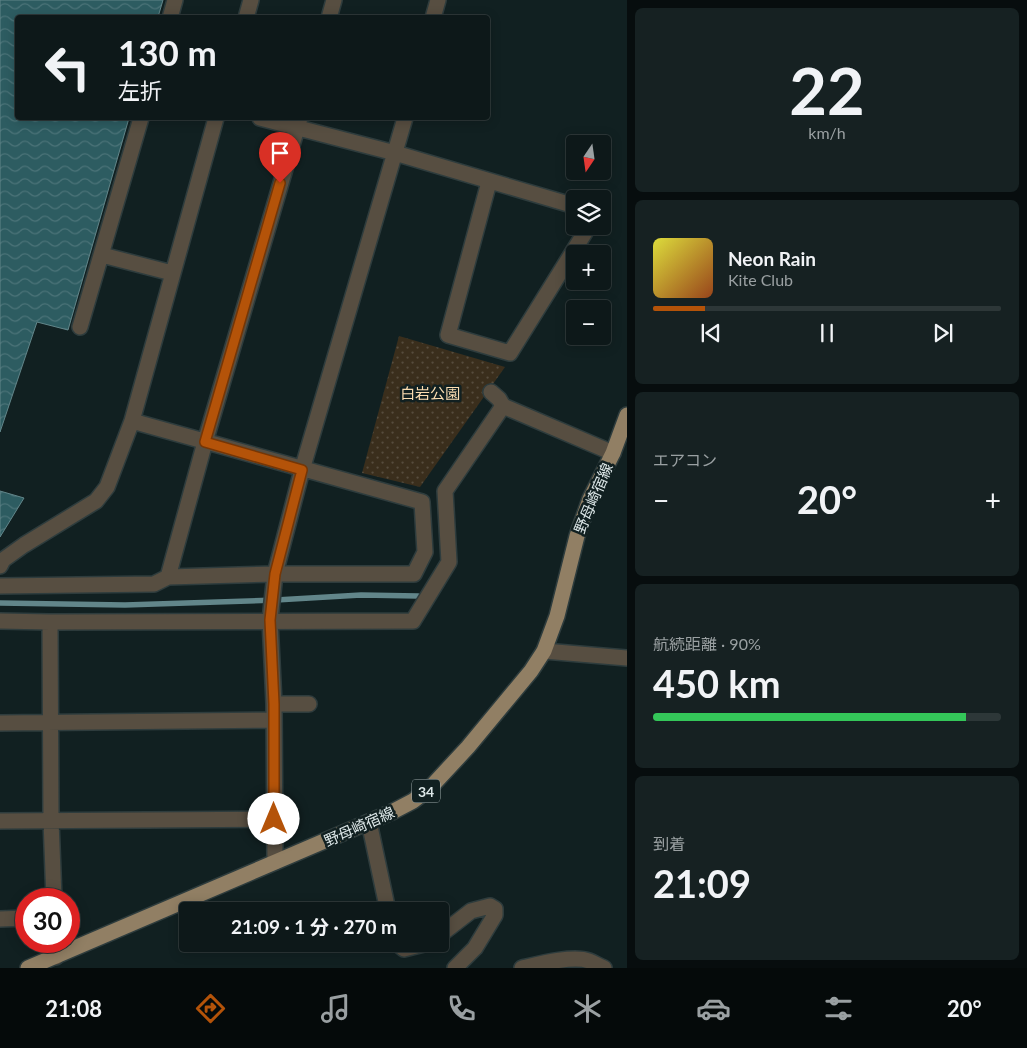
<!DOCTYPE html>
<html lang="ja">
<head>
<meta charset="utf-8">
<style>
	:root { --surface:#0d1819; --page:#162122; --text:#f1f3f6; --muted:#9aa0a2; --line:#2d3738; --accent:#b45309 }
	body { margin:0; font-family:Lato,"Noto Sans JP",sans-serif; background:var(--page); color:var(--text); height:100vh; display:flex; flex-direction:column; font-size:19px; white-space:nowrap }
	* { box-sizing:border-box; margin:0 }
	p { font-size:16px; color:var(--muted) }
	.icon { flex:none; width:28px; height:28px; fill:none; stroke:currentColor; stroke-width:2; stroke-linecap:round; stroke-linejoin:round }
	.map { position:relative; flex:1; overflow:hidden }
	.sheet { display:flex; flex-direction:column; gap:8px; padding:8px; background:#070d0e; width:400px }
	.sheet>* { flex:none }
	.hud { position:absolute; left:15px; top:15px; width:475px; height:105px; border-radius:5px; box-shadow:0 2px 12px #0003,0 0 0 1px var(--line); background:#0d1819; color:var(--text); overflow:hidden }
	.needle { width:32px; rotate:193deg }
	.buttons { position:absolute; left:566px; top:135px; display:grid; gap:10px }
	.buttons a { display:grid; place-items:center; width:45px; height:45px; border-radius:5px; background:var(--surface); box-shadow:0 2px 12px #0003,0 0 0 1px var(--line); font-size:25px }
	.speed { position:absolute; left:15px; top:888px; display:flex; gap:10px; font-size:25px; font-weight:700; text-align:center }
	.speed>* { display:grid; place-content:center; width:65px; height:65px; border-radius:50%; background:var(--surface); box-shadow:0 2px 12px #0003,0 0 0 1px var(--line); line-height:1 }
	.speed .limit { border:8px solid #d22; background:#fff; color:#111 }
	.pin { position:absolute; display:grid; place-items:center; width:42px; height:42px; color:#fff; margin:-51px -21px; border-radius:50% 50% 50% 0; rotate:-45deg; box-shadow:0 0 5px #0007 }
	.pin .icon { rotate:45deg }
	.me { position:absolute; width:55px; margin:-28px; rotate:0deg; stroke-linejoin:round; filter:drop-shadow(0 0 4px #0008) }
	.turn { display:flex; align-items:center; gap:18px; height:105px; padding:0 20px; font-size:22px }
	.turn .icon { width:65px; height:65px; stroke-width:2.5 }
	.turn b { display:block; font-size:35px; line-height:42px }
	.big { font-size:38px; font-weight:700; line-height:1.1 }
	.sheet .widget { flex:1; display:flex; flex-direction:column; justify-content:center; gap:8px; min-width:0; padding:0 18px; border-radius:8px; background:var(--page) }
	.sheet .dial { align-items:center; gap:0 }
	.dial b { font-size:65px; line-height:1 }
	.song { display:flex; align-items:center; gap:15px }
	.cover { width:60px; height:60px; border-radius:8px; background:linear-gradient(135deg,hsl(60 70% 55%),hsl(20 70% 35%)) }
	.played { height:5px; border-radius:2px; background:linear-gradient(90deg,var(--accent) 15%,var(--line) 15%) }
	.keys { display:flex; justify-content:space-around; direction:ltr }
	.heat { display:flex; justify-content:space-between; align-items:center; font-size:28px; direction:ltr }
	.charge { height:8px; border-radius:4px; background:linear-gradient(90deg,#34c759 90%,var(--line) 0) }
	.trip { position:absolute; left:179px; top:902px; width:270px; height:50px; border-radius:5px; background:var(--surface); box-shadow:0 2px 12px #0003,0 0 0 1px var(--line); font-weight:700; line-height:50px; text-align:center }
	.dock { display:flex; height:80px; justify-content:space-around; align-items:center; background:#050a0a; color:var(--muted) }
	.dock .icon { width:35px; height:35px }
	.dock .current { color:var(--accent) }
	.dock b { font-size:22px; color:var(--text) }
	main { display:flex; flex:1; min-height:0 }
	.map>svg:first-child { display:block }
	.grass { fill:url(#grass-dots) }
	.water { fill:url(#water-waves); stroke:#62868a }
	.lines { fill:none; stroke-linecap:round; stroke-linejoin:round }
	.stream { stroke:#62868a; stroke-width:5.5 }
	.minor-casing { stroke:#2e3c3d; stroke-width:18 }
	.major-casing { stroke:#2e3c3d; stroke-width:18 }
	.minor { stroke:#574e41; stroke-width:15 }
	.major { stroke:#917f64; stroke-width:15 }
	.route-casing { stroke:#753606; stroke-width:12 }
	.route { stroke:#b45309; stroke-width:9 }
	.labels { text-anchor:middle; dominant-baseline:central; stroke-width:5; stroke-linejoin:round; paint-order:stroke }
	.shield { fill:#112021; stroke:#a0abac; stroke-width:1 }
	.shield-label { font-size:14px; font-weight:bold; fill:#dde7e8 }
	.park-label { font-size:15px; fill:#fbddb1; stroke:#112021 }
	.street-label { font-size:15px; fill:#dde7e8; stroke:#112021 }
</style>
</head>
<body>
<main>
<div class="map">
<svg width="627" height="968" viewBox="0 0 627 968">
	<defs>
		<pattern id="grass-dots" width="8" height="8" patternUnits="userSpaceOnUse" patternTransform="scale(1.25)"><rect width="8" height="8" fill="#3a2e1c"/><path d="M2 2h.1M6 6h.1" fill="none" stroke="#564c3d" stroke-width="1.8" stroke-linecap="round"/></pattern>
		<pattern id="water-waves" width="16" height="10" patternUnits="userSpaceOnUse" patternTransform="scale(1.25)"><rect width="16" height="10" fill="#2d5c61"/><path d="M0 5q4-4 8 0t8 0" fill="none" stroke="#4b7378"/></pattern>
	</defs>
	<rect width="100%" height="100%" fill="#112021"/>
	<path class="grass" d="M 399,336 L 505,367 L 420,487 L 362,473 Z"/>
	<path class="water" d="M 0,0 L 163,0 L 158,17 L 18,18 L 18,118 L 129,118 L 68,330 L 37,322 L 0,432 Z
		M 0,491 L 24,498 L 0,537 Z"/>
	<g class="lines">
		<path class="stream" d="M 0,603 L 125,605 L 276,600 L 361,595 L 418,596"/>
		<defs>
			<path id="minor" d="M 170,18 L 175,0
				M 246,18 L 251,0
				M 329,18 L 334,0
				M 433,18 L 438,0
				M 260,118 L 395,153 L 575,206
				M 489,182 L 448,335 L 510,353 L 589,226
				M 102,255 L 172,273
				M 80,327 L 141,118
				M 491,392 L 499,399 L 503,406
				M 0,566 L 3,560 L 24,545 L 96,501 L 107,487 L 132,421 L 216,118
				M 168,577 L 205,442 L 300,118
				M 0,586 L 154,584 L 168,577 L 275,574 L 414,574 L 425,552 L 422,502 L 132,421
				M 0,621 L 50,622 L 413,621 L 449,562 L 445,491 L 503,406 L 613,453
				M 50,622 L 51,820 L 54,899
				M 544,651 L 627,658
				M 274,704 L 309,704
				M 0,723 L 274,720
				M 0,821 L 274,819
				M 369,822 L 388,911
				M 275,862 L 274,704 L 270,620 L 275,574 L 302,470 L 405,118
				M 0,919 L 26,918
				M 440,935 L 471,911 L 490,906 L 495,909 L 495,915 L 475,948 L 455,968
				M 56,941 L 56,957
				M 398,944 L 404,949 L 424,944
				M 522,968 C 539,964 573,955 589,961 C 594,963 599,966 604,968"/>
			<path id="major" d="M 28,968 L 392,812 L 413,801 L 430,788 L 468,747 L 531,671 L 544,651 L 557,616 L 577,536 L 590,499 L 613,453 L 627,415"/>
		</defs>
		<use href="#minor" class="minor-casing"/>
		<use href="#major" class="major-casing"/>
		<use href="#minor" class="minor"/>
		<use href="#major" class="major"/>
	</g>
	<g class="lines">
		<defs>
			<path id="route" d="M 274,819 L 274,704 L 270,620 L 275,574 L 302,470 L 205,442 L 280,183"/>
		</defs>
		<use href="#route" class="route-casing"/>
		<use href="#route" class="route"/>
	</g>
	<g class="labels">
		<rect class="shield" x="412" y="779.5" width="28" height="23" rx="4"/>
		<g class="shield-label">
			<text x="426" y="791">34</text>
		</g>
		<g class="park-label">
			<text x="430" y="393">白岩公園</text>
		</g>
		<g class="street-label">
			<text transform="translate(593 498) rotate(-67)">野母崎宿線</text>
			<text transform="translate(359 826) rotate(-24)">野母崎宿線</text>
		</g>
	</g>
</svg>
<div class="buttons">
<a><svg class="needle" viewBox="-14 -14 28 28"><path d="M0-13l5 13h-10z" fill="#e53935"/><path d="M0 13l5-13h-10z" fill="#9aa0a2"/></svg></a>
<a><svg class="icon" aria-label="layers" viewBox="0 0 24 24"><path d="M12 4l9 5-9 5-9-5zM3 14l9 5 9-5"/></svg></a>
<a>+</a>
<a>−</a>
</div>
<div class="speed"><div class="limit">30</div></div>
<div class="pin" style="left:280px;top:183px;background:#d93025"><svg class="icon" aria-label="arrive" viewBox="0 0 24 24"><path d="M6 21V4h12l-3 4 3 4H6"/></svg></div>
<svg class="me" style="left:274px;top:819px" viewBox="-20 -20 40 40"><circle r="19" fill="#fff"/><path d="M0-13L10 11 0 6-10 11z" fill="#b45309"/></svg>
<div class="trip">21:09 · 1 分 · 270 m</div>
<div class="hud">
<div class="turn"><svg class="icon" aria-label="left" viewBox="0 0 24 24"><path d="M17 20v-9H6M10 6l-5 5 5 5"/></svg><div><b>130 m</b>左折</div></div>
</div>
</div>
<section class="sheet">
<div class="widget dial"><b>22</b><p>km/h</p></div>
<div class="widget">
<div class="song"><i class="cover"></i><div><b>Neon Rain</b><p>Kite Club</p></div></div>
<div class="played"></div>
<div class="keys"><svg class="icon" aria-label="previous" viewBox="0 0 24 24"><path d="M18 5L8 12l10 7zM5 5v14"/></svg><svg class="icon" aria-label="pause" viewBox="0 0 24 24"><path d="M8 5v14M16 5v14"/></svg><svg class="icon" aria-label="next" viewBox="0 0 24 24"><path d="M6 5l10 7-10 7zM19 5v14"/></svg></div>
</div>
<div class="widget"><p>エアコン</p>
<div class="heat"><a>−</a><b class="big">20°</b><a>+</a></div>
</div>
<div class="widget"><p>航続距離 · 90%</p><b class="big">450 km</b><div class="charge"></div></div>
<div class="widget"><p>到着</p><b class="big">21:09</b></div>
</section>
</main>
<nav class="dock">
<b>21:08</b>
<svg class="icon current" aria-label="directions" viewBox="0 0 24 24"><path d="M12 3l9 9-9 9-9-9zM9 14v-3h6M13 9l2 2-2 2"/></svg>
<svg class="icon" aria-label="music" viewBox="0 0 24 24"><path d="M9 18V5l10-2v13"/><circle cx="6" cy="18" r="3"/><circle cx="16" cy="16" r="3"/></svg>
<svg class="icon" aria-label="phone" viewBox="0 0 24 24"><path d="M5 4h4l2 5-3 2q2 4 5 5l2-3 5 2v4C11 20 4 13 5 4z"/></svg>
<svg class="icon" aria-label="climate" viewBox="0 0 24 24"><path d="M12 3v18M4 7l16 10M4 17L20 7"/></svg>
<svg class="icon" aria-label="car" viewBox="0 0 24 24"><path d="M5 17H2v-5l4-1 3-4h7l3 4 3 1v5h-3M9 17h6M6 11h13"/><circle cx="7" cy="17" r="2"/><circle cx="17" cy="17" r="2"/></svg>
<svg class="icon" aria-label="filters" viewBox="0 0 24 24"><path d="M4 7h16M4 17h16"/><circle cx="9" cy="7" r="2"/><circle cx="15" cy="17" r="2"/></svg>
<b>20°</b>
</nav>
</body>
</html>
